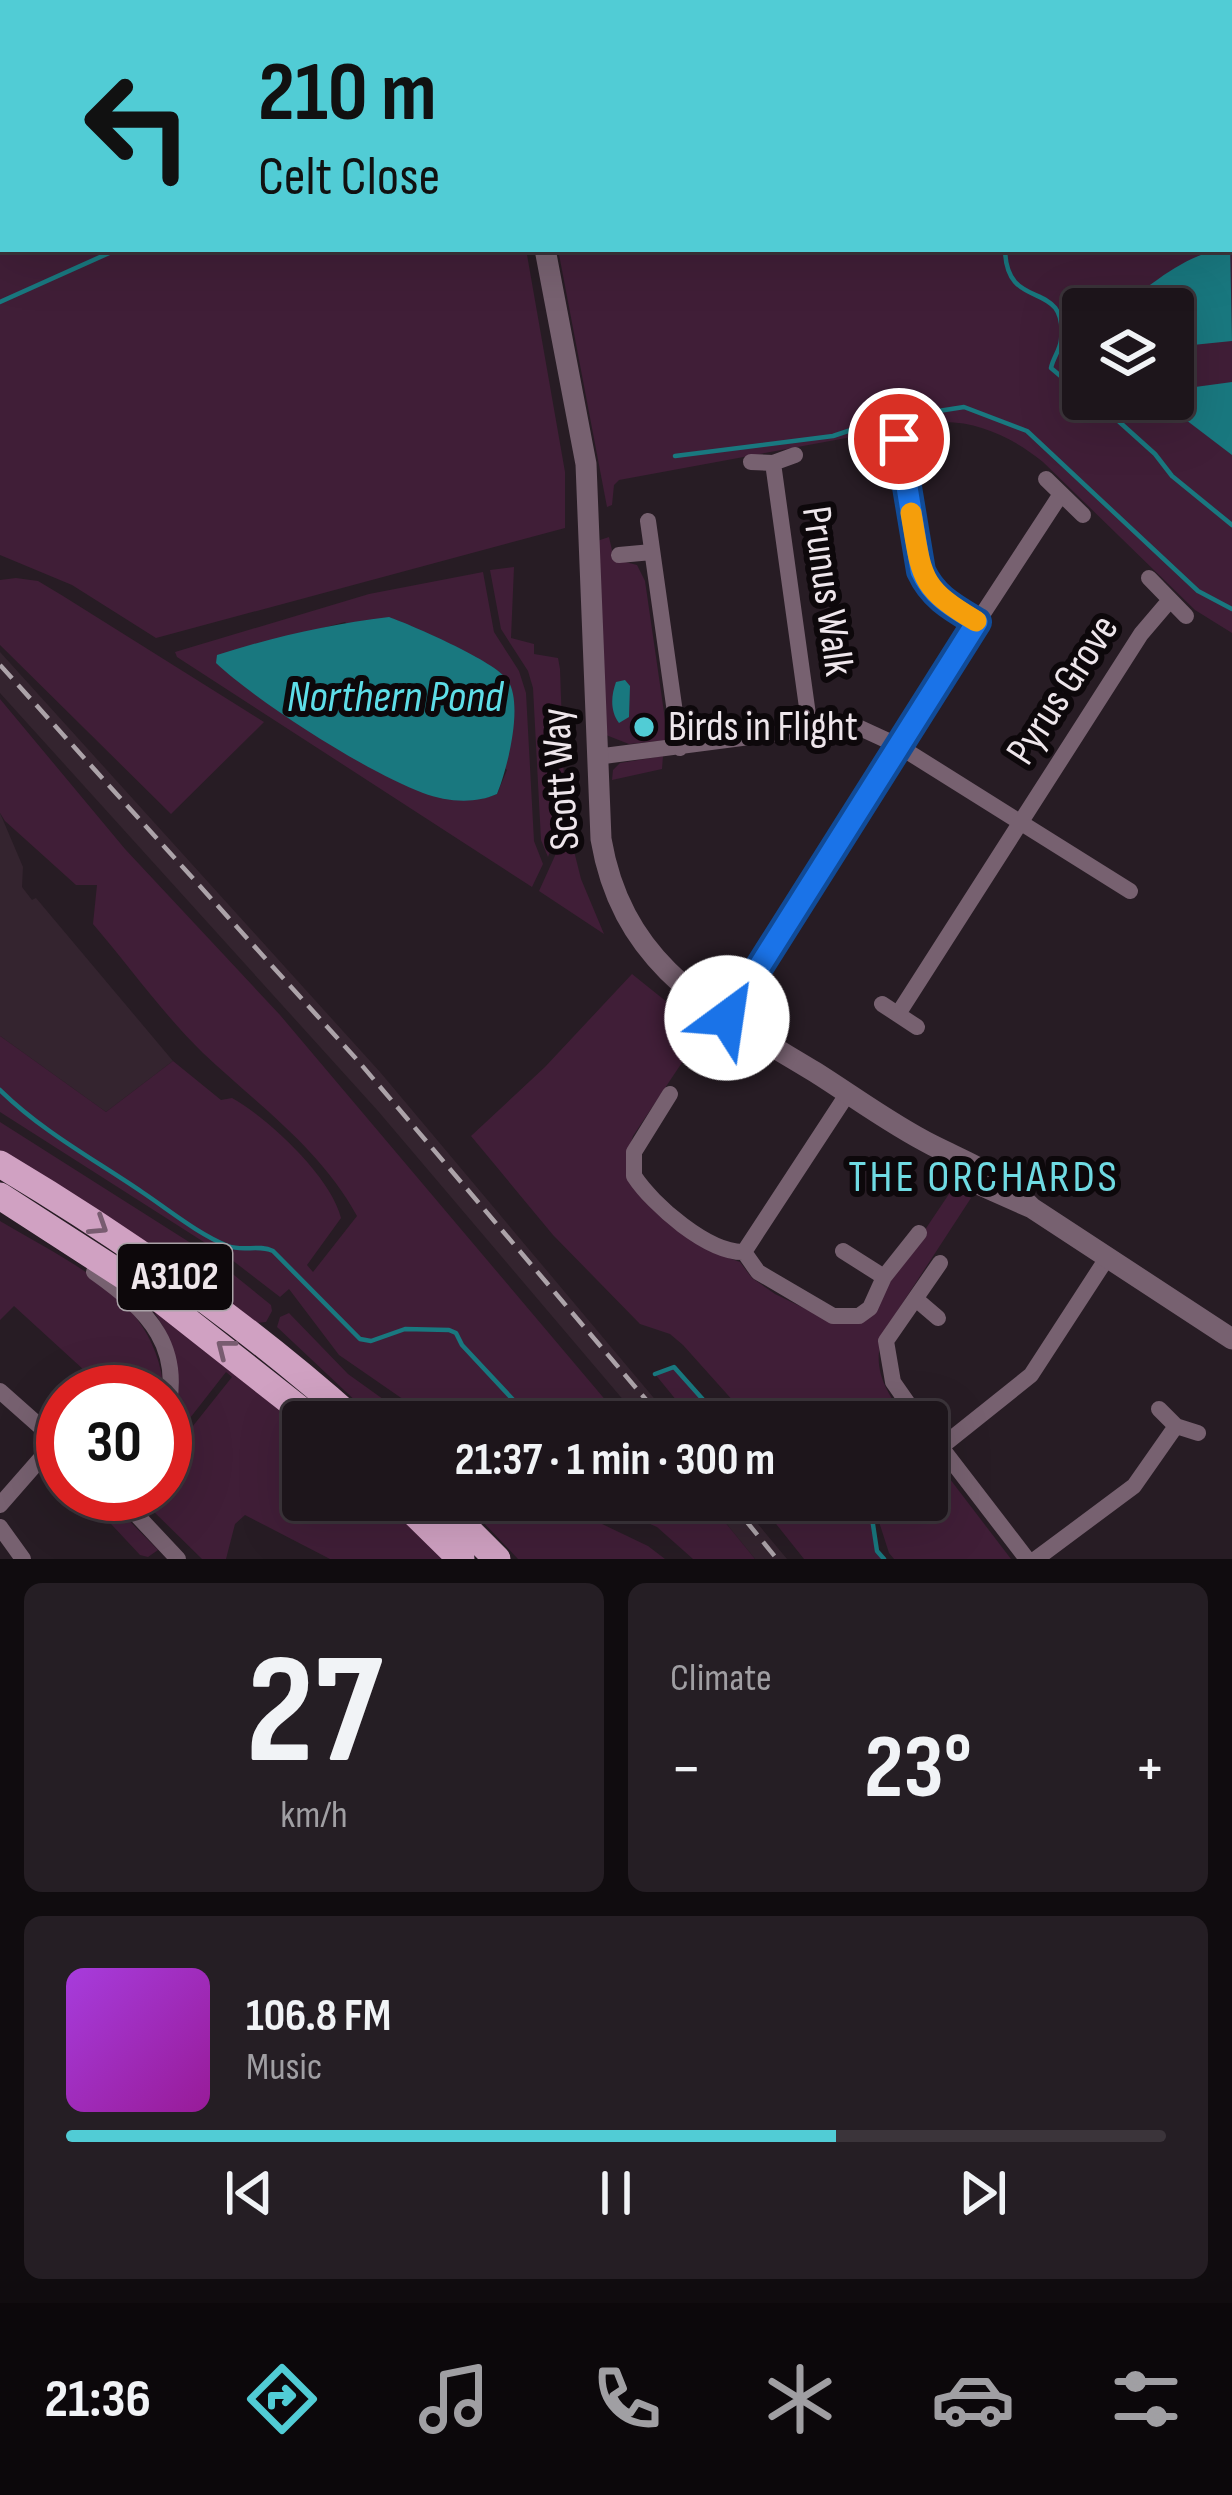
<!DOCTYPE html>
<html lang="en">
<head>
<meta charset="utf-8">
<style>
	:root { --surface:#1d151b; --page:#251e24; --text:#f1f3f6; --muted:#a09fa3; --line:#3b343a; --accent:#51ccd5 }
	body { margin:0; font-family:"Sofia Sans Condensed",sans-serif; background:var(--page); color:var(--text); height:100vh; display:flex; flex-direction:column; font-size:45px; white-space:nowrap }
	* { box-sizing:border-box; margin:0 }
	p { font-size:39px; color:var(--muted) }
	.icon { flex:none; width:66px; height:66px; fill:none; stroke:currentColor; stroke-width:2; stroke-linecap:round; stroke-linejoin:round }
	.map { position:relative; height:1559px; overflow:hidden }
	.side { display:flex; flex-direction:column; gap:24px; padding:24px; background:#100c0f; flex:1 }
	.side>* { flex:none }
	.banner { position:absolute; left:0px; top:0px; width:1233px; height:252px; box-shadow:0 12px 48px #0002,0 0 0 3px var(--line); background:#51ccd5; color:#111; overflow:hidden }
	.buttons { position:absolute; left:1062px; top:288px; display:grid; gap:24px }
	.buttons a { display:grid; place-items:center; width:132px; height:132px; border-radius:12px; background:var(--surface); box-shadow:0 12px 48px #0002,0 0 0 3px var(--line); font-size:60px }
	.speed { position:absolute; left:36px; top:1365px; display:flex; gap:24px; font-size:60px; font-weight:700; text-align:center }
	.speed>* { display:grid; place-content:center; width:156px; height:156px; border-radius:50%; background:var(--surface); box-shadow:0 12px 48px #0002,0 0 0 3px var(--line); line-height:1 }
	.speed .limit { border:18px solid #d22; background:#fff; color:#111 }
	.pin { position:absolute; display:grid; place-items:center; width:102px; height:102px; color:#fff; margin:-51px; border:6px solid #fff; border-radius:50%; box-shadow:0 3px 12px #0007 }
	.me { position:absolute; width:132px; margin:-66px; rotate:31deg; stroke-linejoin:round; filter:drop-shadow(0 0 9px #0008) }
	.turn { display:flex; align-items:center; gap:42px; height:252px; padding:0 60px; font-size:54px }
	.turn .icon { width:156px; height:156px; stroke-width:2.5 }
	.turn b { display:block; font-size:84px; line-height:102px }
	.big { font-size:90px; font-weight:700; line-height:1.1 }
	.side .card { flex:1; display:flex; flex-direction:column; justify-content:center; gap:18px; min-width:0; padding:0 42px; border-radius:18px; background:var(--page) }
	.side .dial { align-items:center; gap:0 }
	.dial b { font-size:156px; line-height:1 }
	.song { display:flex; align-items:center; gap:36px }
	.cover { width:144px; height:144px; border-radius:18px; background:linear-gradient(135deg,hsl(280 70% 55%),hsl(300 70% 35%)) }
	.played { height:12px; border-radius:6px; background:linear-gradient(90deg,var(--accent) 70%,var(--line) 70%) }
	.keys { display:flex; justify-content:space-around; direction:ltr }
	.heat { display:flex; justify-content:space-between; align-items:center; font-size:66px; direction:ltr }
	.side .tiles { flex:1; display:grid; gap:24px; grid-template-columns:1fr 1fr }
	.card:last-child { grid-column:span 2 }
	.trip { position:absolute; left:282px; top:1401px; width:666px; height:120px; border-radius:12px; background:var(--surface); box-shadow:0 12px 48px #0002,0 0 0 3px var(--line); font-weight:700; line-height:120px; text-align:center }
	.tabs { display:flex; height:192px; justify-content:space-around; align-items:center; background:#0c080b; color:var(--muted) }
	.tabs .icon { width:84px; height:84px }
	.tabs .on { color:var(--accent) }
	.tabs b { font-size:54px; color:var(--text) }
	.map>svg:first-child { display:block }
	.built { fill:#34242f }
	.green { fill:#401e37; fill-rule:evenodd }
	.water { fill:#19787f }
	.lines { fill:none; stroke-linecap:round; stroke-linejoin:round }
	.stream { stroke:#19787f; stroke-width:4.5 }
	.minor { stroke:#776170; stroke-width:16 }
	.tertiary { stroke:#776170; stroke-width:21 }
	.primary { stroke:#d0a1c2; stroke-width:27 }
	.rail { stroke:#aca3a9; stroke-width:4.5; stroke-dasharray:18 9; stroke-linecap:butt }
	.oneway { stroke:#785c70 }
	.route-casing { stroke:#114b97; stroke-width:30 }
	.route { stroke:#1a73e8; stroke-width:21 }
	.slow { stroke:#f59e0b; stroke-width:21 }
	.poi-dot { fill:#51ccd5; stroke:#0d080b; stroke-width:4.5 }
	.labels { text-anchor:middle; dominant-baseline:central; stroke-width:12; stroke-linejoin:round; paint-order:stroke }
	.shield { fill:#0d080b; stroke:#aaa3a8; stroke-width:3 }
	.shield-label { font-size:39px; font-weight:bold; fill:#eee6eb }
	.street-label { font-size:42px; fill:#eee6eb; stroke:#0d080b }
	.poi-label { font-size:42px; fill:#eee6eb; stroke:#0d080b; text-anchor:start }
	.water-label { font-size:45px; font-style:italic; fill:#5edee8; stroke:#0d080b }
	.neighbourhood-label { font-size:45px; letter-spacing:3px; fill:#6fdbe3; stroke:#0d080b }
</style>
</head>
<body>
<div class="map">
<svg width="1232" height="1559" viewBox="0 0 1232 1559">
	<rect width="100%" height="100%" fill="#271c24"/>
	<path class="built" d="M 0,0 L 170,0 L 3,3 L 0,188 Z
		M 0,652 L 380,1072 L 674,1422 L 642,1422 L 378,1111 L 0,693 Z
		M 0,813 L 23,867 L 22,887 L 32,900 L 36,898 L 173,1061 L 106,1112 L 0,1036 Z
		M 707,1500 L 738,1500 L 787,1559 L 755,1559 Z"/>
	<path class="green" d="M 170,0 L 504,0 L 504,3 L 167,3 Z
		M 543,0 L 1232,0 L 1232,633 L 1195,610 L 1043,462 C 1011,436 971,417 928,423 L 619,480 L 614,485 L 612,505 L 607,507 L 558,249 L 1230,249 L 1230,3 L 543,3 ZM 1083,309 L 1173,309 L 1173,399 L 1083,399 Z
		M 0,240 L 3,240 L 3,249 L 526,249 L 565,472 L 565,528 L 156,638 L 72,585 L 0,555 Z
		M 609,537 L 614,559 L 637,565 L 645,581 L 668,740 L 629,744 L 606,735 L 597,541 Z
		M 514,567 L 511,638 L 534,644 L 534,654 L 558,658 L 560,669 L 565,811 L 548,857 L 541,840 L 533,688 L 528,671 L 501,629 L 490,570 Z
		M 483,572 L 494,632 L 519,671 L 526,693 L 534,841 L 543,864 L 532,887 L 177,657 L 175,652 L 369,594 ZM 345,622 L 507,770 L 497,794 C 417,828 279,701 217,656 Z
		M 16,578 L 38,581 L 63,596 L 264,722 L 171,814 L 0,645 L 0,580 Z
		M 0,699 L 125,849 L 280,1015 L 624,1422 L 436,1422 L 339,1355 L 289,1289 L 280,1297 L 232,1260 L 0,1112 L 0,1036 L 106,1112 L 173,1061 L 221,1100 L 232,1098 C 268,1118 331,1177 341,1218 L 307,1265 L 313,1272 L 357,1216 C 321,1149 257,1104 203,1053 C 163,1014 129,966 93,924 L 97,885 L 76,885 L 5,821 L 0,813 Z
		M 663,756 L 662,769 L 612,780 L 613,770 L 620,763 Z
		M 568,827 L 581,879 L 604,934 L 539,891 Z
		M 632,974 L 703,1031 L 633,1136 L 626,1160 L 709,1251 L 740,1262 L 752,1278 L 775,1294 L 837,1324 L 884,1291 L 953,1188 L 971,1198 L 885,1330 C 869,1368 886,1390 907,1422 L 752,1422 L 683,1345 L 670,1334 L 640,1324 L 553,1235 L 471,1136 L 545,1067 Z
		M 0,1122 L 208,1254 L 271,1305 L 272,1311 L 266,1322 L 256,1323 L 0,1153 Z
		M 0,1221 C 72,1264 157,1298 164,1392 L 108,1392 L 14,1306 L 0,1320 Z
		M 151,1308 L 303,1423 L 303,1500 L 385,1500 L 446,1559 L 330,1559 L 245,1515 L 235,1524 L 226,1559 L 202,1559 L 148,1506 L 143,1494 L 165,1494 L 165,1461 L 232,1377 L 226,1372 L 165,1450 C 165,1435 172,1426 175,1412 C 184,1373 174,1339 151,1308 Z
		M 289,1313 L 348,1374 L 415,1422 L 378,1422 L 277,1327 L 280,1317 Z
		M 674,1367 L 723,1422 L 694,1422 L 655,1374 Z
		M 927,1449 L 1011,1559 L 894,1559 L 889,1553 L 872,1500 L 927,1500 Z
		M 83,1494 L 103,1494 L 158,1550 L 148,1557 L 140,1555 Z
		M 462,1500 L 552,1500 L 648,1546 L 665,1559 L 518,1559 Z
		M 595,1500 L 707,1500 L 755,1559 L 693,1559 L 657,1527 Z
		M 757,1500 L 805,1500 L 872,1518 L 877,1551 L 884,1559 L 804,1559 Z"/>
	<path class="water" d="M 1230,243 L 1232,341 L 1173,347 L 1173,309 L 1119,309 C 1149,286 1191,249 1230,249 Z
		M 1232,382 L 1232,455 L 1169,407 L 1165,399 L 1173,399 L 1173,390 Z
		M 389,617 C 414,626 489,659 505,677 C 526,698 507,770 497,794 C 475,804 447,802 423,793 C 367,772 260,704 216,663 L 217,655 C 273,637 330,624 389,617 Z
		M 625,680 L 630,686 L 629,717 L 619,723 C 610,711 611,696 616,682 Z"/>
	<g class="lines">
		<path class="stream" d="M 652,3 L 654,0
			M 704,3 L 704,0
			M 737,3 L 739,0
			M 1005,249 C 1006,315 1068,276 1061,340 C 1060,350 1053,358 1051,368 L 1083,395
			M 0,302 L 118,249
			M 1089,399 L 1105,409 L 1155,454 L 1172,476 L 1232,525
			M 675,456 L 833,436 L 881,420 L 964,407 L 1027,431 L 1198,591 L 1232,609
			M 0,1090 C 43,1132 92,1158 142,1192 C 169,1210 198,1234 228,1246 C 244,1252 258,1244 273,1251 L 360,1339 L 371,1341 L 405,1329 L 449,1330 L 456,1333 L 462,1345 L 519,1406 L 597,1416
			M 655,1374 L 674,1367 L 723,1422
			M 604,1421 L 619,1409
			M 805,1500 L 872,1518 L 877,1551 L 884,1559"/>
		<path class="minor" d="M 74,0 L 75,3
			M 0,67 L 3,67
			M 899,438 L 921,571 C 933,597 952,607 977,622
			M 877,443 L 924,434
			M 751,462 L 773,463 L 795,455
			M 773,463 L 810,729
			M 1046,479 L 1083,515
			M 648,521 L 680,748
			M 619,555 L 652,552
			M 1149,578 L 1186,616
			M 596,757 L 828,727 L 860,728 L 897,745 L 1130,891
			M 882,1004 L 917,1027
			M 898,1014 L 1141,634 L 1170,600
			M 727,1018 L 897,745 L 1061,494
			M 848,1093 L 744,1252 L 758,1272 L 833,1316 L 859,1316 L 870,1308 L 884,1277 L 919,1233
			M 670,1094 L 634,1152 L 634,1176 C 653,1205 708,1253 744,1252
			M 843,1251 L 884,1277
			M 94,1272 C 149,1311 186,1348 165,1420
			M 917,1300 L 938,1318
			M 0,1391 L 62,1446
			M 1159,1409 L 1176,1426 L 1198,1433
			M 921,1422 L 893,1382 L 886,1341 L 940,1263
			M 117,1494 L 178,1559
			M 0,1505 L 56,1441
			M 0,1527 L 23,1559
			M 1027,1559 L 941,1447 L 1031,1375 L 1107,1258
			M 1036,1559 L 1134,1486 L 1176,1426"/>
		<path class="tertiary" d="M 533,3 L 534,0
			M 545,249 L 586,464 L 601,839 C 623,968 713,1010 815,1072 C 853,1096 892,1125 932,1145 C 974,1166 998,1173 1032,1208
			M 942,1154 L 980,1185 L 1032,1208 L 1232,1339"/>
		<path class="primary" d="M 0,1164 C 126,1239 246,1324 356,1422
			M 0,1196 L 161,1300 L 316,1422
			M 401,1500 L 461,1559
			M 438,1500 L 497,1559"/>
		<path class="rail" d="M 0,665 L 359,1062 L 665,1422
			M 729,1500 L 777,1559"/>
	</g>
	<defs><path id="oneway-chevron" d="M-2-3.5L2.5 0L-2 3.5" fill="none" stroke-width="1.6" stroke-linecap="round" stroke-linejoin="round" transform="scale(3)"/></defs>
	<g class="oneway">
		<use href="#oneway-chevron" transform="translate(99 1226) rotate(33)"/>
		<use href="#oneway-chevron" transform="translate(225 1348) rotate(-142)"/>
	</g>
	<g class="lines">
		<defs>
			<path id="route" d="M 727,1018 L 977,622 C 952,607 933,597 921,571 L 899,439"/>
		</defs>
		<use href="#route" class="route-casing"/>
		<use href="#route" class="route"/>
		<path class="slow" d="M 911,513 C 922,576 918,587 976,621"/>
	</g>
	<circle class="poi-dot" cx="644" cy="727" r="12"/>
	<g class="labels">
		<rect class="shield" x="118" y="1244" width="114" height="66" rx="9"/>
		<g class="shield-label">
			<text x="175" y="1277">A3102</text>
		</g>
		<g class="street-label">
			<text transform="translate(827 591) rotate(82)">Prunus Walk</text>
			<text transform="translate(1063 690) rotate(-57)">Pyrus Grove</text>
			<text transform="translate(561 779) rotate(-94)">Scott Way</text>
		</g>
		<g class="poi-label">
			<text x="668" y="727">Birds in Flight</text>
		</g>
		<g class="water-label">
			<text x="395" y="697">Northern Pond</text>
		</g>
		<g class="neighbourhood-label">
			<text x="984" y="1177">THE ORCHARDS</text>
		</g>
	</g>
</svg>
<div class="buttons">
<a><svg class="icon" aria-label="layers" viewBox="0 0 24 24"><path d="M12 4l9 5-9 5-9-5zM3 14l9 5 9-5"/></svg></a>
</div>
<div class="speed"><div class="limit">30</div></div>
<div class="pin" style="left:899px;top:439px;background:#d93025"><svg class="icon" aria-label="arrive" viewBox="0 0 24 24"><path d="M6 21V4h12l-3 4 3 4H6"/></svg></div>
<svg class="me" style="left:727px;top:1018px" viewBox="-20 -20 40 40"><circle r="19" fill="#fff"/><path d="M0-13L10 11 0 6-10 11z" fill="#1a73e8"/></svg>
<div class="trip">21:37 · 1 min · 300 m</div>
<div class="banner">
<div class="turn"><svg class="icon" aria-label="left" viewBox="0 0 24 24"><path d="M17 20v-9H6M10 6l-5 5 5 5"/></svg><div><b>210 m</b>Celt Close</div></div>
</div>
</div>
<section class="side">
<div class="tiles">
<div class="card dial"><b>27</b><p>km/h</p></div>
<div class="card"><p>Climate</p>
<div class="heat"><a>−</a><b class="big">23°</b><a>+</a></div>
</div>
<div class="card">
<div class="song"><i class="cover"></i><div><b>106.8 FM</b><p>Music</p></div></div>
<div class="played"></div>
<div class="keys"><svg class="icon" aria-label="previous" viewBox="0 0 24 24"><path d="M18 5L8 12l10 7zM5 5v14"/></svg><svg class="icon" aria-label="pause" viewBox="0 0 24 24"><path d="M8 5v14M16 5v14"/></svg><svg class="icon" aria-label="next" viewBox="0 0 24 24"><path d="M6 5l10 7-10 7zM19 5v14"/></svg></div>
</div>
</div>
</section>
<nav class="tabs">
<b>21:36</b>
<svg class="icon on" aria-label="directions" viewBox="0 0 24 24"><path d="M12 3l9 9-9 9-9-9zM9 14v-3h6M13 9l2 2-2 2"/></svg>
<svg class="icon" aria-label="music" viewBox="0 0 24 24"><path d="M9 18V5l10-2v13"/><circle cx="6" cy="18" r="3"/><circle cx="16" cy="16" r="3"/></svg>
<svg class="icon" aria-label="phone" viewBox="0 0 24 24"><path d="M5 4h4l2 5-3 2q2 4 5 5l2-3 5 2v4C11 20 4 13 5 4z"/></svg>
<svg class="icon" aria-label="climate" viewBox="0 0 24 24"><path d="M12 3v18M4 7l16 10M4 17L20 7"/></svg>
<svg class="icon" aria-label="car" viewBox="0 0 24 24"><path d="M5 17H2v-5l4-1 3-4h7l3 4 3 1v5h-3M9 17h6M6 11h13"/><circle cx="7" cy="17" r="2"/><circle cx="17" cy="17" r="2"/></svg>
<svg class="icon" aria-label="filters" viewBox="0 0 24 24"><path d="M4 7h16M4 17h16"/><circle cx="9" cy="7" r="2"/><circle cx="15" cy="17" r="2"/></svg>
</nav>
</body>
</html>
